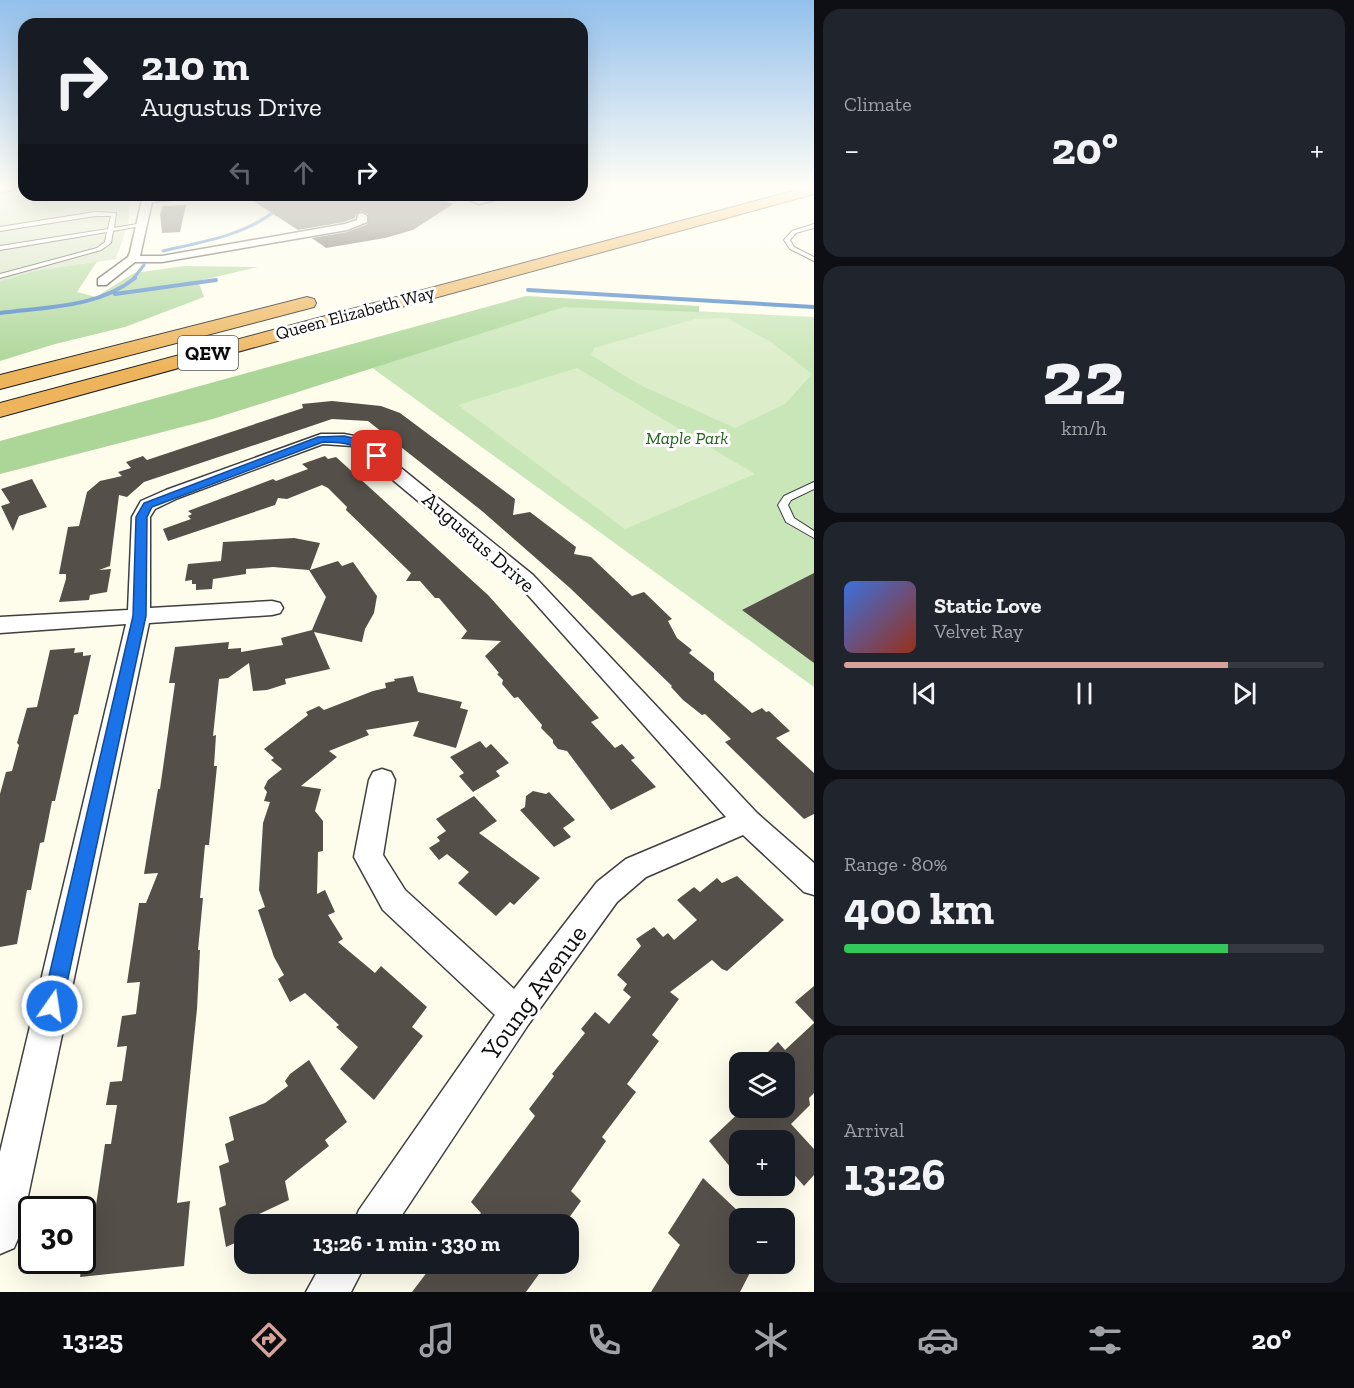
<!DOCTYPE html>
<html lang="en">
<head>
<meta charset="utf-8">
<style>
	:root { --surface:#171b24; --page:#20242c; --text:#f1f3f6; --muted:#9ea1a6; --line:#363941; --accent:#d6a09b }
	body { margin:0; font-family:"Zilla Slab",serif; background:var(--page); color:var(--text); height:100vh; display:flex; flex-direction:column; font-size:22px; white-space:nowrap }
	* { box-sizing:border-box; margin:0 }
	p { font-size:20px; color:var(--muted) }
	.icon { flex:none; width:33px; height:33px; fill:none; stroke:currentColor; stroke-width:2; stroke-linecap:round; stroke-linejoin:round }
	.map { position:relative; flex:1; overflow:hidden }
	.details { display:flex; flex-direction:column; gap:9px; padding:9px; background:#0d0f14; width:540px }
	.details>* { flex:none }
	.top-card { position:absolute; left:18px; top:18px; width:570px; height:183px; border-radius:18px; box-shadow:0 6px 24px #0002; background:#171b24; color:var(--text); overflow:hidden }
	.controls { position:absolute; left:729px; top:1052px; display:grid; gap:12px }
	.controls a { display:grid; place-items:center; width:66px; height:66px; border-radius:12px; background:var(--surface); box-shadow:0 6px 24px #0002; font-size:30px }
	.speed { position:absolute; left:18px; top:1196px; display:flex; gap:12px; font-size:30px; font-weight:700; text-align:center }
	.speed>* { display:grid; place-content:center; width:78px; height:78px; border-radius:50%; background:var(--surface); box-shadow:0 6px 24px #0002; line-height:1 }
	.speed .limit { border:3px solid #111; border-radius:9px; background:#fff; color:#111 }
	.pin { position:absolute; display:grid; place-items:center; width:51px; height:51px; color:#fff; margin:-26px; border-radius:12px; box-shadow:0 3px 9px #0006 }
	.me { position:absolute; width:66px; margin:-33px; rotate:13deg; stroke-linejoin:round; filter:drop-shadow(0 0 4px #0008) }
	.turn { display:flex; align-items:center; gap:21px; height:126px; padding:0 24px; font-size:27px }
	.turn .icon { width:78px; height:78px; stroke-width:2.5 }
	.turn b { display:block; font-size:42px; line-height:51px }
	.lanes { display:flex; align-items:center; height:57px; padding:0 24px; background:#0003; justify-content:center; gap:30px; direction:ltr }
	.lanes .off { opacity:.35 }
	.big { font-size:45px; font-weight:800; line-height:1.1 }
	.details .widget { flex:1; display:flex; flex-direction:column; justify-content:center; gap:9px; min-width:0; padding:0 21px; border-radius:18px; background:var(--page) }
	.details .dial { align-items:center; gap:0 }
	.dial b { font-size:78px; line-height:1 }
	.song { display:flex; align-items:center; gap:18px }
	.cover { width:72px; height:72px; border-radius:9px; background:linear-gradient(135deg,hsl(220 70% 55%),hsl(10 70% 35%)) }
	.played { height:6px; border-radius:3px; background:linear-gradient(90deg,var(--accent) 80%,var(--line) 80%) }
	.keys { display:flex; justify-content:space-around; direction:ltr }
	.heat { display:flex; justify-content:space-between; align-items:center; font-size:33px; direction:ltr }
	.charge { height:9px; border-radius:4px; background:linear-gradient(90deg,#34c759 80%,var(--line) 0) }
	.trip { position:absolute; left:234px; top:1214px; width:345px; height:60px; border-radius:18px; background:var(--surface); box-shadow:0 6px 24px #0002; font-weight:800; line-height:60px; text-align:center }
	.dock { display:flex; height:96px; justify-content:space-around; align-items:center; background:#090b0e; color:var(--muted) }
	.dock .icon { width:42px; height:42px }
	.dock .current { color:var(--accent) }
	.dock b { font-size:27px; color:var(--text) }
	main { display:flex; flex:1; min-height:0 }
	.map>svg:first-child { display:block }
	.green { fill:#c9e6b8 }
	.forest { fill:#abd698 }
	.cemetery { fill:#cfdebf }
	.pitch { fill:#dceec9 }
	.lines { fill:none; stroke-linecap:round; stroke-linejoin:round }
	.stream-far1 { stroke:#3e7bc6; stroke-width:3 }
	.stream { stroke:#3e7bc6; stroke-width:4 }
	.building { fill:#544f49 }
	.service-casing { stroke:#3f3f3f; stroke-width:2 }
	.minor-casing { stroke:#3f3f3f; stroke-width:3 }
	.motorway-casing { stroke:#1d1d1d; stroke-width:2 }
	.service { fill:#fff; fill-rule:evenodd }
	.minor { fill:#fff; fill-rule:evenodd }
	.motorway { fill:#edb45b; fill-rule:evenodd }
	.route { fill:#1a73e8; stroke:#114b97; stroke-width:1.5 }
	.labels { text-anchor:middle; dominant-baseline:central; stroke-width:6; stroke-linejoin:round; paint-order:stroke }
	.far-street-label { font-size:18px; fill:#0c0c0c; stroke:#fff }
	.far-park-label { font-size:18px; font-style:italic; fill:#246020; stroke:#fff }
	.shield { fill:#fff; stroke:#555; stroke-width:1.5 }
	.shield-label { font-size:20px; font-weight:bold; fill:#0c0c0c }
	.street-label { font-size:21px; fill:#0c0c0c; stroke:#fff }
	.near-street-label { font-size:26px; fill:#0c0c0c; stroke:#fff }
</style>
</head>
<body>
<main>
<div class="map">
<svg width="814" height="1292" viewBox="0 0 814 1292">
	<rect width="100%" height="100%" fill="#fefdec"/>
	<path class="green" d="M 566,305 L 814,317 L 814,687 L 371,367 Z"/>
	<path class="forest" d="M 98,260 L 77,292 L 96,297 L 134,273 L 185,266 L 258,267 L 198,281 L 204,297 L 125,327 L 55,344 L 0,361 L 0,275 Z
		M 526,296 L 699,306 L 699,312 L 564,307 L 213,419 L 0,474 L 0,441 Z"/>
	<path class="cemetery" d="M 24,190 L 24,195 L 131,195 L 128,224 L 116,259 L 36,271 L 0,281 L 0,193 Z"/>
	<path class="pitch" d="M 727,318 L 771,342 L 812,374 L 785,404 L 735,428 L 640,385 L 591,355 L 594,348 L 695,319 Z
		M 577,368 L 755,474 L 625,529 L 458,405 Z"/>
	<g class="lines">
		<path class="stream-far1" d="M 163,251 C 202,242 247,235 277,209
			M 133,279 L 144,265"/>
		<path class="stream" d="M 528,290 L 814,307
			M 115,294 L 216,280
			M 0,313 C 45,307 98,308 135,278"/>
	</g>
	<path class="building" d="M 244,195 L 439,198 L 453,204 L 413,230 L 385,238 L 326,248 L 312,238 L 347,232 L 368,224 L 368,214 L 361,211 L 356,214 L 355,218 L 344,222 L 298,230 Z
		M 186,205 L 180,232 L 162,233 L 160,214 L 163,206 Z
		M 332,401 L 381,406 L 400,413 L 515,499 L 513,515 L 530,512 L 576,547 L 574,554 L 591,557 L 632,596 L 644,592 L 672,619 L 668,621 L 677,638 L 692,650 L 689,653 L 714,673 L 714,680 L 752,713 L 762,708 L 766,712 L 769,711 L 790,731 L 776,738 L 814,773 L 814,814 L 804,819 L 725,742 L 731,739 L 705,714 L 702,715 L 683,700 L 671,687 L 672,686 L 570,588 L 482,511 L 368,421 L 332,419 L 144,482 L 127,497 L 119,495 L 110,566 L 99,570 L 111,569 L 107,592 L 90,595 L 89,600 L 59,602 L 66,579 L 66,574 L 59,574 L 68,527 L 79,526 L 87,492 L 100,481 L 122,476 L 118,472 L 131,468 L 126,462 L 143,456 L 147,460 L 303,408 L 302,404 Z
		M 325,456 L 328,459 L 336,457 L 488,595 L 599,718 L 591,722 L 615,748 L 622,744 L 635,758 L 631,760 L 656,787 L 611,810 L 567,751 L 558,749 L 553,743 L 553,740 L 541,728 L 542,725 L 518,697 L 514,698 L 502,684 L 503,680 L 497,674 L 499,673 L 485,656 L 501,641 L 461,639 L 467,631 L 439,598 L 435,598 L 420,581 L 406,581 L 411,573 L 346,510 L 347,507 L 328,488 L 322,485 L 287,499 L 278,498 L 275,505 L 168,541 L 163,529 L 191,519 L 188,516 L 192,514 L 188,511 L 273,479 L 276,481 L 308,469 L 302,464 Z
		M 32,479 L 47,507 L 19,516 L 13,531 L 1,506 L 10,503 L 1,489 Z
		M 294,538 L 320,543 L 310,570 L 338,561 L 342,566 L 353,562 L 377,596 L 374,613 L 365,629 L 362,642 L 314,632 L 330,669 L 285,679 L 286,684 L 267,690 L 253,691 L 249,663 L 228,678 L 219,679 L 213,736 L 216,735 L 214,766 L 217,766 L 209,845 L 205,845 L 200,898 L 203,898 L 198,950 L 200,950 L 197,1009 L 177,1203 L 190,1201 L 184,1266 L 80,1277 L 90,1212 L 95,1212 L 105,1144 L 111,1144 L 117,1105 L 106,1105 L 110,1082 L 122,1081 L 127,1046 L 117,1047 L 122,1016 L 136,1014 L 140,982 L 127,983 L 139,903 L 146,903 L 158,873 L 144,874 L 158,789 L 160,789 L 175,683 L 169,683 L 175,647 L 229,642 L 228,649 L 241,648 L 241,652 L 283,645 L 281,638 L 312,630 L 326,597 L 309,570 L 273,567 L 246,569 L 246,574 L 213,579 L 212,589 L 196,590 L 196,584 L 192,584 L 192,580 L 185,581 L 188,564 L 221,561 L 223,542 Z
		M 814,573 L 814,663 L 742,610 Z
		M 75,648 L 74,653 L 83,652 L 83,656 L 91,655 L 78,714 L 74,715 L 55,801 L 52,801 L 44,842 L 40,843 L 31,890 L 27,890 L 17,944 L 0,947 L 0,794 L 6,772 L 12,771 L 19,745 L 17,743 L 27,708 L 37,707 L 50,650 Z
		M 413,676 L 418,692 L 462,702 L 460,708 L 468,710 L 456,748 L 413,736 L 419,721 L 366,730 L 369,735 L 329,751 L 337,757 L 301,786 L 321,789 L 315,811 L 323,821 L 323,851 L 318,852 L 317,894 L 325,890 L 335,912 L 328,915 L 343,939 L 338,942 L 375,973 L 381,966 L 427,1007 L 412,1027 L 423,1036 L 374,1100 L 340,1069 L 358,1047 L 336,1027 L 339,1025 L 305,993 L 290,1002 L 278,979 L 284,975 L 274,957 L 258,910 L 265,907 L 259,890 L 263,823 L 270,802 L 264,801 L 267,792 L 264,788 L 268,780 L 282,769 L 271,760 L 274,758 L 264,749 L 308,715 L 306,712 L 319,706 L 324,710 L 373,691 L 386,688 L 385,683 L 395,681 L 394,679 Z
		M 480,741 L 486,748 L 491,744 L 509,763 L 496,771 L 500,776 L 473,792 L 459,776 L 464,773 L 450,757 Z
		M 533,791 L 546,794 L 549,792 L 575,820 L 563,828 L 571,837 L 554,847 L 520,810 L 525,807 L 526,796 Z
		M 474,796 L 497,821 L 479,833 L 540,878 L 514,905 L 510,902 L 496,916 L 458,883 L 469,872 L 447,854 L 439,860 L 429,848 L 440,841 L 437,837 L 446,831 L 436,819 Z
		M 737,876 L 784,920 L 727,971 L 722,969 L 712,960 L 670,992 L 679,999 L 652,1035 L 659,1041 L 627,1084 L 636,1092 L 602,1137 L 606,1141 L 571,1191 L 581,1201 L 566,1222 L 558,1215 L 552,1224 L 472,1224 L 481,1213 L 471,1202 L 535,1116 L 529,1109 L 554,1076 L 552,1074 L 585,1033 L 581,1029 L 595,1012 L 609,1024 L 631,997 L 623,990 L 627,984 L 617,975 L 641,946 L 636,939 L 654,927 L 663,937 L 668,933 L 674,940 L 697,920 L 677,900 L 694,887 L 700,892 L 717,878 L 722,883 Z
		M 814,986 L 814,1022 L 795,1002 Z
		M 814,1023 L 814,1093 L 809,1098 L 810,1105 L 791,1124 L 814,1149 L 814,1175 L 804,1186 L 784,1163 L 784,1140 L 740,1140 L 740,1179 L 709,1141 L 745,1107 L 784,1107 L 784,1062 L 758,1062 L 778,1042 L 785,1050 Z
		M 309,1060 L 347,1122 L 325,1140 L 329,1146 L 285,1181 L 289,1200 L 257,1215 L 259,1224 L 244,1224 L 244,1239 L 226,1247 L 219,1208 L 226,1205 L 219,1166 L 229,1162 L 225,1144 L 234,1140 L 229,1117 L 265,1103 L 288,1086 L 285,1081 L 290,1074 Z
		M 703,1178 L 740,1213 L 740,1263 L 755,1263 L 740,1292 L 651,1292 L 680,1245 L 668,1233 Z
		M 434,1263 L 547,1263 L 526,1292 L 412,1292 Z"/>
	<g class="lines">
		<defs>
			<path id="service" d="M 95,212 L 116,213 L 114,228 L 143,223 L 146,225 L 113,231 L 111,243 L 101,250 L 0,278 L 0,274 L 97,248 L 105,242 L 107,232 L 0,250 L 0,246 L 108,229 L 111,216 L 95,216 L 0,231 L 0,227 Z
				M 814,224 L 814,228 L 796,233 L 790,240 L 794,247 L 814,257 L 814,261 L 790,249 L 784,240 L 792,231 Z
				M 814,482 L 814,489 L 791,500 L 788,505 L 794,518 L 814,531 L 814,538 L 786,522 L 778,505 L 784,496 Z"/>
			<path id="minor" d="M 0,187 L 21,187 L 0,193 Z
				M 143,195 L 192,195 L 187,198 L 152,202 L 140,256 L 162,256 L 345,224 L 357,220 L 358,214 L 362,213 L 367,216 L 367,222 L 347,230 L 162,262 L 135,262 L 106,285 L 98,285 L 98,279 L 128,257 L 130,252 Z
				M 456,195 L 471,195 L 480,198 L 516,195 L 479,204 Z
				M 321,434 L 344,434 L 364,438 L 533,575 L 757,813 L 814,863 L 814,895 L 804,892 L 743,835 L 646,877 L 617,902 L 528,1025 L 396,1224 L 353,1224 L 359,1210 L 495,1015 L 383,910 L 354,857 L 369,780 L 373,772 L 382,769 L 391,772 L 395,780 L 383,855 L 405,890 L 514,989 L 597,882 L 626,859 L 726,817 L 519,585 L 352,446 L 323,444 L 178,498 L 155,509 L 150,517 L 150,608 L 272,601 L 280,603 L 283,608 L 280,613 L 272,615 L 149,623 L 20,1234 L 14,1248 L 0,1254 L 0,1152 L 126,624 L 0,633 L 0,617 L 128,610 L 132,517 L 141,501 L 166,490 Z
				M 322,1263 L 366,1263 L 351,1292 L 306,1292 Z"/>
			<path id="motorway" d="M 808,187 L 814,187 L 814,194 L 0,417 L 0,403 Z
				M 307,297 L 314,299 L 316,303 L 314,307 L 0,389 L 0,375 Z"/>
		</defs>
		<use href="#service" class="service-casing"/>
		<use href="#minor" class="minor-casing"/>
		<use href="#motorway" class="motorway-casing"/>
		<use href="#service" class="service"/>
		<use href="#minor" class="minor"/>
		<use href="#motorway" class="motorway"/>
	</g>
	<linearGradient id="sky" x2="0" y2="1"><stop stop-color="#93c0ec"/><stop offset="0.51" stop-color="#fffef6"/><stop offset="1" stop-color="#fffef6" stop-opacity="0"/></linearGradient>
	<rect width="814" height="368" fill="url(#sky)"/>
	<path class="route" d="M 344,436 L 362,440 L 382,456 L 373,458 C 354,444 347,442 323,442 L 152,507 L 147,517 L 146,616 L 62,1006 L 59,1013 L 52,1016 L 45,1013 L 42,1006 L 133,616 L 136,517 L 144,503 L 318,437 Z"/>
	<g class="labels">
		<g class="far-street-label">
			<text transform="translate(355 313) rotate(-15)">Queen Elizabeth Way</text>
		</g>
		<g class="far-park-label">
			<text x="687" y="438">Maple Park</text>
		</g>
		<rect class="shield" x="178" y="336" width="60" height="34" rx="4.5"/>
		<g class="shield-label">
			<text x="208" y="353">QEW</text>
		</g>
		<g class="street-label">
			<text transform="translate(479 542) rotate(41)">Augustus Drive</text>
		</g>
		<g class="near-street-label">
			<text transform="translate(534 992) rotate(-54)">Young Avenue</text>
		</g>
	</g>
</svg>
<div class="controls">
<a><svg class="icon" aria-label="layers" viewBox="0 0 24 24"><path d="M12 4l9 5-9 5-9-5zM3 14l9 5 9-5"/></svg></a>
<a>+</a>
<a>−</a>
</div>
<div class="speed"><div class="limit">30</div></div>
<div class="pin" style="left:377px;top:456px;background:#d93025"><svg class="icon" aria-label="arrive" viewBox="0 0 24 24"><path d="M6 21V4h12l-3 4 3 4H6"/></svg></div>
<svg class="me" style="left:52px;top:1006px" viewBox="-20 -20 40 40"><circle r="17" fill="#1a73e8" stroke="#fff" stroke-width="3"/><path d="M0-11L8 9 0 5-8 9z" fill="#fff"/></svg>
<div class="trip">13:26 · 1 min · 330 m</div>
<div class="top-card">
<div class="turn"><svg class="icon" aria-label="right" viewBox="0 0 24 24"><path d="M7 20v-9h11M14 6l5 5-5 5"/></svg><div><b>210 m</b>Augustus Drive</div></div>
<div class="lanes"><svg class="icon off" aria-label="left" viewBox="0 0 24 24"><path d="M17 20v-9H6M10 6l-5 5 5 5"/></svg><svg class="icon off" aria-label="ahead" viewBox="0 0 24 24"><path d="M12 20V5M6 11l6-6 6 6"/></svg><svg class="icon" aria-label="right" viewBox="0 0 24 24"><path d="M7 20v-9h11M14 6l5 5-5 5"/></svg></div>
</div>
</div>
<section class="details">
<div class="widget"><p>Climate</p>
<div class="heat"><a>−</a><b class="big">20°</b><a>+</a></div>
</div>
<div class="widget dial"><b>22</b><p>km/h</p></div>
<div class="widget">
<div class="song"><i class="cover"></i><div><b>Static Love</b><p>Velvet Ray</p></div></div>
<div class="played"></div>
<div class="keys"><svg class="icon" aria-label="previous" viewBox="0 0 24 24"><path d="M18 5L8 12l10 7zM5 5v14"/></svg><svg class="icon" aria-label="pause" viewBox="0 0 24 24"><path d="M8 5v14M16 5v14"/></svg><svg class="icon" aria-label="next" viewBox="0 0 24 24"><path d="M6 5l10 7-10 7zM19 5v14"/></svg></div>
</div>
<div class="widget"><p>Range · 80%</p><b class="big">400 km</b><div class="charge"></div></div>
<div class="widget"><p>Arrival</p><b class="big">13:26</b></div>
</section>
</main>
<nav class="dock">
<b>13:25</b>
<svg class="icon current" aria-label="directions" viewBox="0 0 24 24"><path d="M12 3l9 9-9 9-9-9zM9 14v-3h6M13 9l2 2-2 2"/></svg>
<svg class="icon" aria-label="music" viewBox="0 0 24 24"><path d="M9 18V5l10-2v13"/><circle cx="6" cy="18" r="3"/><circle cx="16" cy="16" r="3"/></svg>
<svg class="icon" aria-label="phone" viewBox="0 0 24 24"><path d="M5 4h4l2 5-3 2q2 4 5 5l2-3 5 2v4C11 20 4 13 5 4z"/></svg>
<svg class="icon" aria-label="climate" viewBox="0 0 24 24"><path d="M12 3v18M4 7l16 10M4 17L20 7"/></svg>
<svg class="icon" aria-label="car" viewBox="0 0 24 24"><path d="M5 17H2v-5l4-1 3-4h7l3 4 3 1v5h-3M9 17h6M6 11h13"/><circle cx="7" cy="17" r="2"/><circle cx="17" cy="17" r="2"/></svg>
<svg class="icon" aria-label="filters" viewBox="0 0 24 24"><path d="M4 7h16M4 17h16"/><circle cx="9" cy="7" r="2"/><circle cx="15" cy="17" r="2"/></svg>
<b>20°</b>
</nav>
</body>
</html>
